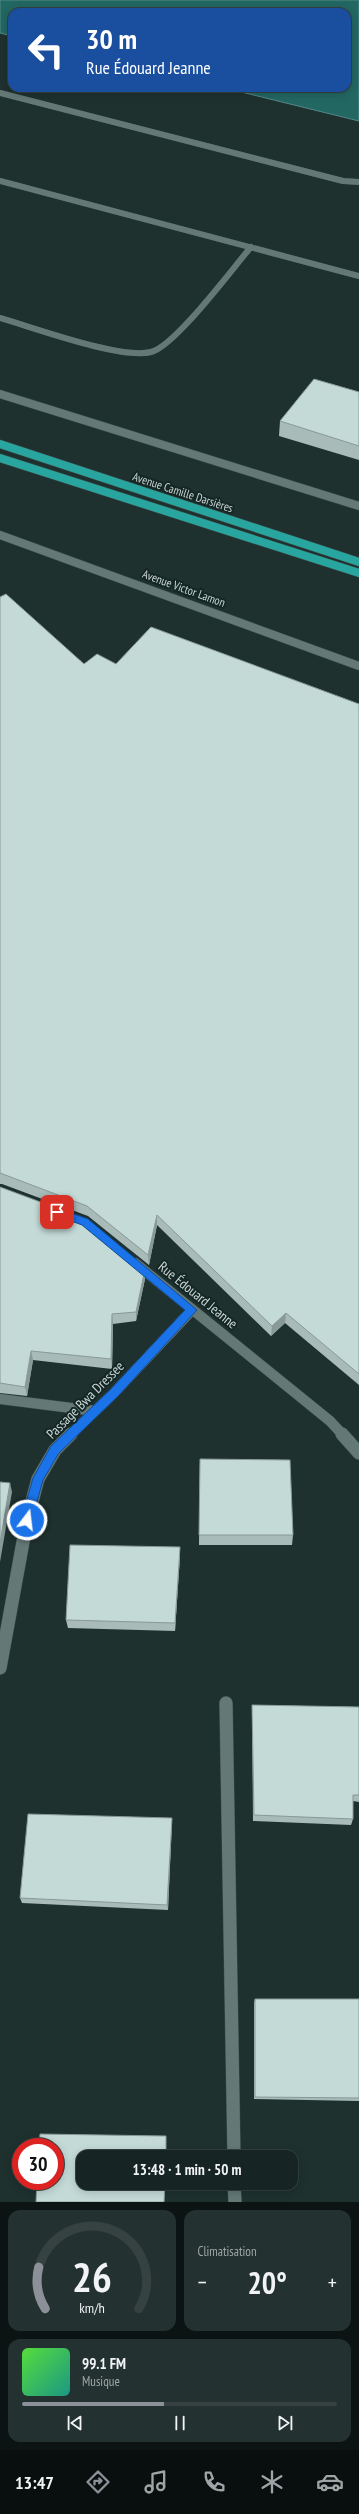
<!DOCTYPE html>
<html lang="fr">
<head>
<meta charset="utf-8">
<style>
	:root { --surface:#162523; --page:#233130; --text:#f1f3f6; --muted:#9ea5a6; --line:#354241; --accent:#8c9099 }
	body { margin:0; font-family:"PT Sans Narrow",sans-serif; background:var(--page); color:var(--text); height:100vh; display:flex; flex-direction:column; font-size:15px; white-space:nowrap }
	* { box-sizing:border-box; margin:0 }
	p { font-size:13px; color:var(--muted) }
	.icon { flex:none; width:22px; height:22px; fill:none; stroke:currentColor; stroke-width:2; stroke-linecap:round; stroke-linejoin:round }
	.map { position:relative; height:2202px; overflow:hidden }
	.details { display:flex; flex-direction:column; gap:8px; padding:8px; background:#0c1413; flex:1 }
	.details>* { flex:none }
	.top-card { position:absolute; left:8px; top:8px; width:343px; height:84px; border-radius:12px; box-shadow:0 2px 10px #0003,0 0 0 1px var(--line); background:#1a4fa0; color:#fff; overflow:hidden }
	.speed { position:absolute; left:12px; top:2138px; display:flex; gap:8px; font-size:20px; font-weight:700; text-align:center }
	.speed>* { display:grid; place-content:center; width:52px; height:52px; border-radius:50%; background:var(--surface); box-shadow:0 2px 10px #0003,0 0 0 1px var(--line); line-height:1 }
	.speed .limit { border:6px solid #d22; background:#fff; color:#111 }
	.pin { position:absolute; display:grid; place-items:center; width:34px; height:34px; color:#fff; margin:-17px; border-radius:8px; box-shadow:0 2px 6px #0006 }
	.me { position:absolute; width:44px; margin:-22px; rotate:15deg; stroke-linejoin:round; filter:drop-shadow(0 0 3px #0008) }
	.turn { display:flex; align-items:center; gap:14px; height:84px; padding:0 12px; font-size:18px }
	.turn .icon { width:52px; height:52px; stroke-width:2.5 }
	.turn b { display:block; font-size:28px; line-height:34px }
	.big { font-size:30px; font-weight:700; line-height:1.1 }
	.details .tile { flex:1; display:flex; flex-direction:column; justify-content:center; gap:6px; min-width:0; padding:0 14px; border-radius:12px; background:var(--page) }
	.details .dial { align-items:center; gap:0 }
	.dial svg { height:104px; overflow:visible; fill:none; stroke:var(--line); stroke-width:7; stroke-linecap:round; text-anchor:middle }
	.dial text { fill:var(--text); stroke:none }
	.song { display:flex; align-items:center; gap:12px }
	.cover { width:48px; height:48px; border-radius:6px; background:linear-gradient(135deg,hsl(110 70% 55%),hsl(170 70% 35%)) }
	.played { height:4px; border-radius:2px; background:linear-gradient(90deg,var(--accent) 45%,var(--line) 45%) }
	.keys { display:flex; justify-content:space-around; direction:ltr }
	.heat { display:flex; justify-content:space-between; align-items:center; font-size:22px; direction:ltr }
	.details .tiles { flex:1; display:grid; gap:8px; grid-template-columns:1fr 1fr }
	.tile:last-child { grid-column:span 2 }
	.trip { position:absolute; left:76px; top:2150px; width:222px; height:40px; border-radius:12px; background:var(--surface); box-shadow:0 2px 10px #0003,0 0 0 1px var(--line); font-weight:700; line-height:40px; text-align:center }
	.dock { display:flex; height:64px; justify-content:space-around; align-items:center; background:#090f0e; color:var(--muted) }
	.dock .icon { width:28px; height:28px }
	.dock .active { color:var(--accent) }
	.dock b { font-size:18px; color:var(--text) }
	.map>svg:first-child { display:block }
	.water { fill:#236762; stroke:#558884 }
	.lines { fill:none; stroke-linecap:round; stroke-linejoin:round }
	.service-far1-casing { stroke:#3d4d4c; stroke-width:6 }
	.service-casing { stroke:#3d4d4c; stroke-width:9 }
	.minor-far1-casing { stroke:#3d4d4c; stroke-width:11 }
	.minor-casing { stroke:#3d4d4c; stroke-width:14 }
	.tertiary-casing { stroke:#3d4d4c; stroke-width:9 }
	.primary-casing { stroke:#3d4d4c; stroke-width:9 }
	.service-far1 { stroke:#647976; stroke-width:6 }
	.service { stroke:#647976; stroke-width:8 }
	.minor-far1 { stroke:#647976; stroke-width:10 }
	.minor { stroke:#647976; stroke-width:13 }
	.tertiary { stroke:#647976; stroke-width:8 }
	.primary { stroke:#28a59e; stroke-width:8 }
	.wall { fill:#a8bbb9 }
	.shaded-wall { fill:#889996 }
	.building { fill:#c3dad7; stroke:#889996 }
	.route { fill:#1a73e8; stroke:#114b97 }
	.labels { text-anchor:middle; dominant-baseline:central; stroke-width:4; stroke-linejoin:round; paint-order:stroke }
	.far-street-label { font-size:12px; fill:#c9d4d3; stroke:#142725 }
	.street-label { font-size:14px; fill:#c9d4d3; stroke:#142725 }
</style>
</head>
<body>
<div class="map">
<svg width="359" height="2202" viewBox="0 0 359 2202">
	<rect width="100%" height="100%" fill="#1e312f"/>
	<path class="water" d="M 0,0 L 359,0 L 359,121 L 225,88 L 347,88 L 347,12 L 12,12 L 12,36 L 0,33 Z"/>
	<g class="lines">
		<defs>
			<path id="service-far1" d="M 0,93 L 343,181 L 359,182
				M 0,181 L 359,276
				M 0,318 C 32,327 121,360 151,352 C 175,346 232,269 251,247"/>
			<path id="service" d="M 0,394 L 359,506"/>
			<path id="minor-far1" d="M 135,1263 L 330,1421 L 343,1435
				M 0,1399 L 95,1411
				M 70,1435 L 114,1393 L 192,1310"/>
			<path id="minor" d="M 342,1434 L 359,1453
				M 0,1668 L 27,1520 L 38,1479 L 55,1450 L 71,1434
				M 226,1703 L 234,2157
				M 234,2183 L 235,2202"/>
			<path id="tertiary" d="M 0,535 L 359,666"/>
			<path id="primary" d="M 0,444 L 359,562
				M 0,458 L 359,573"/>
		</defs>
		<use href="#service-far1" class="service-far1-casing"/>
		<use href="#service" class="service-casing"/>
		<use href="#minor-far1" class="minor-far1-casing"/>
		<use href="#minor" class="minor-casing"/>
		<use href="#tertiary" class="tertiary-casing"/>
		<use href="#primary" class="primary-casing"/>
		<use href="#service-far1" class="service-far1"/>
		<use href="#service" class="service"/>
		<use href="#minor-far1" class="minor-far1"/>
		<use href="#minor" class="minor"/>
		<use href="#tertiary" class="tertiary"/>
		<use href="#primary" class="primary"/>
	</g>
	<path class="wall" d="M 359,392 L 359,460 L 279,436 L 280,421 Z
		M 0,597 L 84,664 L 116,664 L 359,704 L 359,1385 L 285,1323 L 271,1336 L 157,1225 L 149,1265 L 88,1216 L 2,1184 L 0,1184 Z
		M 0,1187 L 145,1269 L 145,1279 L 136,1321 L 113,1324 L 112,1369 L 33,1360 L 27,1396 L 0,1393 Z
		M 200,1459 L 293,1535 L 292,1545 L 199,1545 Z
		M 180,1547 L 180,1556 L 175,1631 L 68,1628 L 66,1620 Z
		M 252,1705 L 359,1707 L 359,1802 L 353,1801 L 353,1819 L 351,1825 L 253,1821 L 252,1712 Z
		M 172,1818 L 168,1910 L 22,1903 L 20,1898 Z
		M 255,1999 L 359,1999 L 359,2101 L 254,2099 L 254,2003 Z"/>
	<path class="shaded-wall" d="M 157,1215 L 157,1225 L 149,1265 L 148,1255 Z
		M 145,1269 L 145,1279 L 136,1321 L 136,1312 Z
		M 286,1313 L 285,1323 L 271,1336 L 272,1326 Z
		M 112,1314 L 113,1324 L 112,1369 L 111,1359 Z
		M 31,1351 L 33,1360 L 27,1396 L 25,1387 Z
		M 10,1483 L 12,1492 L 0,1562 L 0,1543 Z
		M 180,1547 L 180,1556 L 175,1631 L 175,1623 Z
		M 172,1818 L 172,1824 L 168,1910 L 167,1905 Z"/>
	<path class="building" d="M 314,379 L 359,392 L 359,446 L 280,421 Z
		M 6,594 L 84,664 L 97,654 L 116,664 L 151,627 L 359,704 L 359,1374 L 286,1313 L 272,1326 L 157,1215 L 148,1255 L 87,1206 L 0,1173 L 0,597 Z
		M 0,1187 L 81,1217 L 145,1269 L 136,1312 L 112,1314 L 111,1359 L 31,1351 L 25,1387 L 0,1383 Z
		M 200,1459 L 290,1460 L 293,1535 L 199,1535 Z
		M 0,1482 L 10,1483 L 0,1543 Z
		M 70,1545 L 180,1547 L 175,1623 L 66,1620 Z
		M 252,1705 L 359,1707 L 359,1795 L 353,1795 L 353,1819 L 254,1815 Z
		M 28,1814 L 172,1818 L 167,1905 L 20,1898 Z
		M 255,1999 L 359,1999 L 359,2098 L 255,2097 Z
		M 40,2134 L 166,2136 L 166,2157 L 83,2157 L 83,2183 L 165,2183 L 164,2202 L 36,2202 L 37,2181 L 55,2181 L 55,2147 L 39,2147 Z"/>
	<path class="route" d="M 57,1208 L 88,1219 L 197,1310 L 118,1396 L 59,1453 L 43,1480 L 32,1520 L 27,1525 L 21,1520 L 33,1478 L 51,1446 L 110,1390 L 185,1310 L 82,1225 L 53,1214 L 52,1212 Z"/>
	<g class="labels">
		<g class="far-street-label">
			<text transform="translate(183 492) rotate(18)">Avenue Camille Darsières</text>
			<text transform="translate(184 588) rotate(20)">Avenue Victor Lamon</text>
		</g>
		<g class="street-label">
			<text transform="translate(198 1295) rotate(39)">Rue Édouard Jeanne</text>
			<text transform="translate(85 1400) rotate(-45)">Passage Bwa Dressee</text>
		</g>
	</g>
</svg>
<div class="speed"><div class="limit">30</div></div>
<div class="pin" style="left:57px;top:1212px;background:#d93025"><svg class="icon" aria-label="arrive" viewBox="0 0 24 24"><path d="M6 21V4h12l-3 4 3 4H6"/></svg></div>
<svg class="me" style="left:27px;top:1520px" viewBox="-20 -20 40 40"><circle r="17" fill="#1a73e8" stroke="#fff" stroke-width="3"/><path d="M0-11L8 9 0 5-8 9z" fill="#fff"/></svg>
<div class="trip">13:48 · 1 min · 50 m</div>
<div class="top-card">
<div class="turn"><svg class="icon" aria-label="left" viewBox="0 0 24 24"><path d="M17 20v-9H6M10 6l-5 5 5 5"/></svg><div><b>30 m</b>Rue Édouard Jeanne</div></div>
</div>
</div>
<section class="details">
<div class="tiles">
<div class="tile dial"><svg viewBox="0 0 100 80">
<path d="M14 69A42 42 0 1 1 86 69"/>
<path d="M14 69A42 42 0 0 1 9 37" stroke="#8c9099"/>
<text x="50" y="56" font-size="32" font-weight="700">26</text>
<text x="50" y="72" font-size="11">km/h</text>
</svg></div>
<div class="tile"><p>Climatisation</p>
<div class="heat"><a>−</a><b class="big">20°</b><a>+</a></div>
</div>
<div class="tile">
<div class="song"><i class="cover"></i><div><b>99.1 FM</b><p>Musique</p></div></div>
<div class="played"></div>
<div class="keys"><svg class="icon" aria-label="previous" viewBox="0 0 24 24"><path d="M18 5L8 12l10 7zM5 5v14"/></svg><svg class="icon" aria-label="pause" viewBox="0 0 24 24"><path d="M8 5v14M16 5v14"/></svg><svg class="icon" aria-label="next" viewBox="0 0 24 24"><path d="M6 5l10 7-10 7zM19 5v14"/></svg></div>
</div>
</div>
</section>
<nav class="dock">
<b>13:47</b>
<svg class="icon active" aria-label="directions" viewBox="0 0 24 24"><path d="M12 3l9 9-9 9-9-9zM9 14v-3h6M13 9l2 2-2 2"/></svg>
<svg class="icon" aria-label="music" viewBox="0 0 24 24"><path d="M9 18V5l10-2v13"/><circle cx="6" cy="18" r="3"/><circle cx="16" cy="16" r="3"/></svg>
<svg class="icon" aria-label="phone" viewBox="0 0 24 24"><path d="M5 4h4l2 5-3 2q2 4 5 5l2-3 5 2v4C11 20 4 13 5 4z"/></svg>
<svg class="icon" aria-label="climate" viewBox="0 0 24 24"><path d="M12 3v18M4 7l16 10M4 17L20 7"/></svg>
<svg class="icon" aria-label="car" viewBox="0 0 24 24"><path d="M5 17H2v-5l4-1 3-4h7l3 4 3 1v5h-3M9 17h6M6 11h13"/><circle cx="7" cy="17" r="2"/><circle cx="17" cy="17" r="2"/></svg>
</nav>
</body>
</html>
